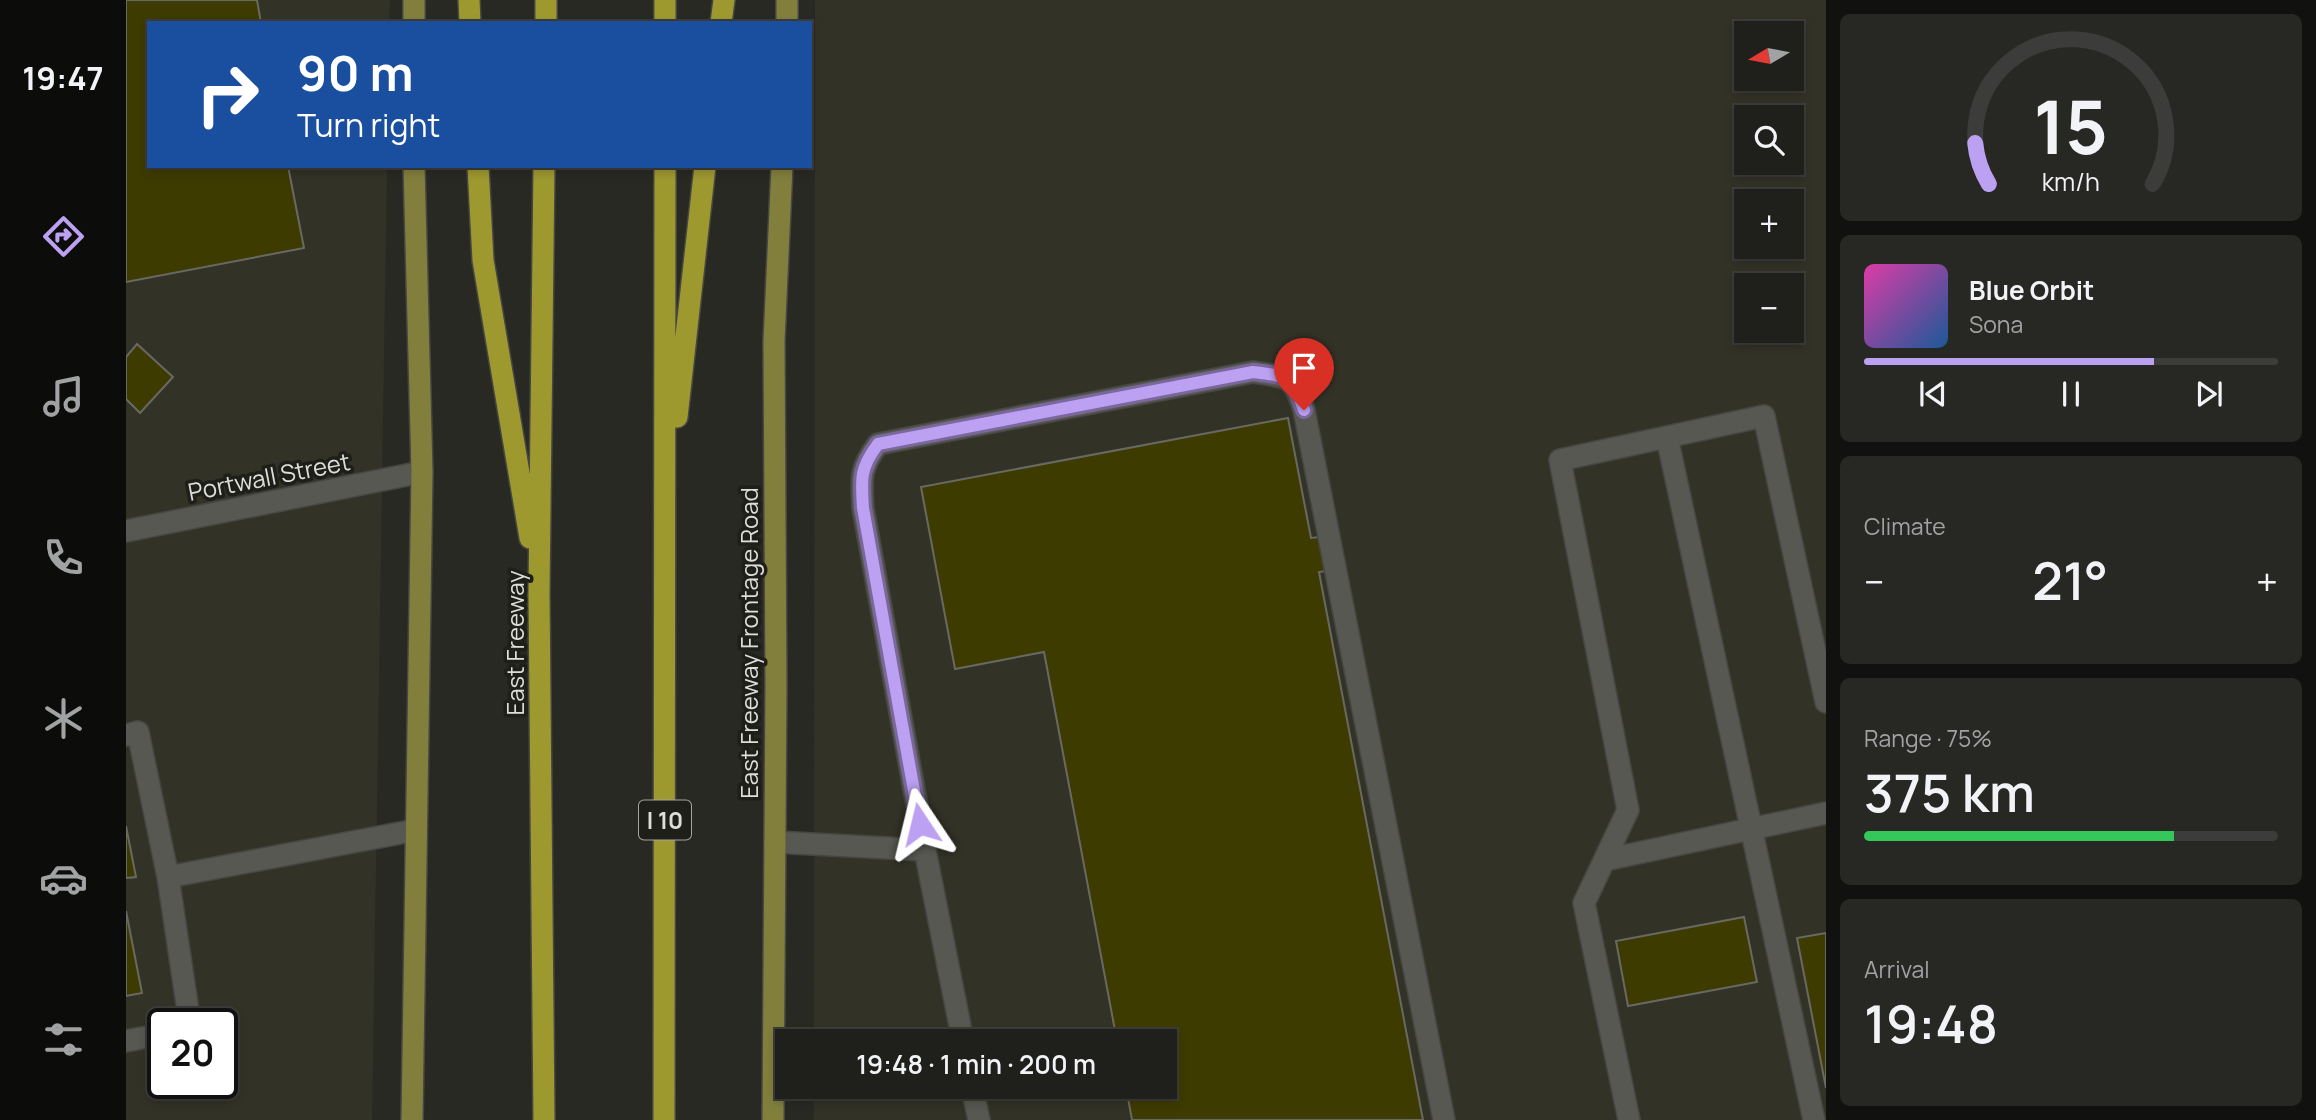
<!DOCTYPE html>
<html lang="en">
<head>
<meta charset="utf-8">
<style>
	:root { --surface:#1f1f1b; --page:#272724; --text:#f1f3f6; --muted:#a1a2a3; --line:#3c3d3a; --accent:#bca0f2 }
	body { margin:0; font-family:Manrope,sans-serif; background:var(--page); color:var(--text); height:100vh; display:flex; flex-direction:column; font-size:26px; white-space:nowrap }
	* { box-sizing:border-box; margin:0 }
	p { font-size:23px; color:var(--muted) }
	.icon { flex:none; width:38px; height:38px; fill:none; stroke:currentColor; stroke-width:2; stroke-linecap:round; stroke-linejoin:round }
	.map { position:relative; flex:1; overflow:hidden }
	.side { display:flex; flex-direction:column; gap:14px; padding:14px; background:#11110f; width:490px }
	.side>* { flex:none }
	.guide { position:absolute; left:21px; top:21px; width:665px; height:147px; border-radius:0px; box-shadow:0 4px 10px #0003,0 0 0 2px var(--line); background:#1a4fa0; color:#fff; overflow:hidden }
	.needle { width:46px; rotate:260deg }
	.controls { position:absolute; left:1608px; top:21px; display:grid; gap:14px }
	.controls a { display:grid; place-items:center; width:70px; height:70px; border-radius:0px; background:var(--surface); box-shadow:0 4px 10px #0003,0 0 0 2px var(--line); font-size:35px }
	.speed { position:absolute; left:21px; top:1008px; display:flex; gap:14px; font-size:35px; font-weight:700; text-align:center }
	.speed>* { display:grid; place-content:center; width:91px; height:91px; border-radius:50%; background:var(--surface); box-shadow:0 4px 10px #0003,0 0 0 2px var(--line); line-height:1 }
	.speed .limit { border:4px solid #111; border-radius:10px; background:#fff; color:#111 }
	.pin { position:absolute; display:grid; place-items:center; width:60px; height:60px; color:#fff; margin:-72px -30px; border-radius:50% 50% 50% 0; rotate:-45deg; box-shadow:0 0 7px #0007 }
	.pin .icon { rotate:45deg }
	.me { position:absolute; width:77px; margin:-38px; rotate:350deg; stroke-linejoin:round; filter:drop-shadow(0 0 5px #0008) }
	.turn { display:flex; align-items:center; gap:24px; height:147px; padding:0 35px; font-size:32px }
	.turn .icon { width:91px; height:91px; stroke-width:2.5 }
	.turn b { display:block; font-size:49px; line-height:60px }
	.big { font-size:52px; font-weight:600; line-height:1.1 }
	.side .widget { flex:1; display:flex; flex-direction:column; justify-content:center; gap:10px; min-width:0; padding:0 24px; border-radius:10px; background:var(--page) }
	.side .dial { align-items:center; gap:0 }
	.dial svg { height:182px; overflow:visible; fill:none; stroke:var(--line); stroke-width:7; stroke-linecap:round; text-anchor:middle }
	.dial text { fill:var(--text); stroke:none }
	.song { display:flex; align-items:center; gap:21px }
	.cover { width:84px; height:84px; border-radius:10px; background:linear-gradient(135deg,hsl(320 70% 55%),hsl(210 70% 35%)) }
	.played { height:7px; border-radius:4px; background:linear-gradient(90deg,var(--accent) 70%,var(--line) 70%) }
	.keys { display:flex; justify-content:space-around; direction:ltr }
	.heat { display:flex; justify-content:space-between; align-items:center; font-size:38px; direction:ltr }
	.charge { height:10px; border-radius:5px; background:linear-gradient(90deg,#34c759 75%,var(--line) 0) }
	.trip { position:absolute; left:649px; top:1029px; width:402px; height:70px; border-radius:0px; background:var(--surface); box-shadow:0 4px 10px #0003,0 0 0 2px var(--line); font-weight:600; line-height:70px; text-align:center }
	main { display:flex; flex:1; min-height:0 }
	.menu { display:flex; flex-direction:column; width:126px; justify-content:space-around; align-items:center; background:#0c0c0b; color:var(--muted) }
	.menu .icon { width:49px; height:49px }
	.menu .selected { color:var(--accent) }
	.menu b { font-size:32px; color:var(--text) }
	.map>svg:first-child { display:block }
	.built { fill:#323227; fill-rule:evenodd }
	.building { fill:#3e3b00; stroke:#696964; stroke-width:2 }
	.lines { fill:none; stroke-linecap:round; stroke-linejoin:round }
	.minor-casing { stroke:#464642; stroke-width:24 }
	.major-casing { stroke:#464642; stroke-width:24 }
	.highway-casing { stroke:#464642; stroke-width:24 }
	.minor { stroke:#585852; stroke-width:21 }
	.major { stroke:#827f3d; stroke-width:21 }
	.highway { stroke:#9e992f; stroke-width:21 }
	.route-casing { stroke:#7a689d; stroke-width:18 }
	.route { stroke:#bca0f2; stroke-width:12 }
	.labels { text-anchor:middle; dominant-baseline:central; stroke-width:7; stroke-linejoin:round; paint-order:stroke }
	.shield { fill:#1f1f1a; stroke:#a4a4a0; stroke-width:2 }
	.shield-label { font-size:23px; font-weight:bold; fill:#ddddda }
	.street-label { font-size:24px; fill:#ddddda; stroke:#1f1f1a }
</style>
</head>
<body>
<main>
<nav class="menu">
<b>19:47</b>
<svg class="icon selected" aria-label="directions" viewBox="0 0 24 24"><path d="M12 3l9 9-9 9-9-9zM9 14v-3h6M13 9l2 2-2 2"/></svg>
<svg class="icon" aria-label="music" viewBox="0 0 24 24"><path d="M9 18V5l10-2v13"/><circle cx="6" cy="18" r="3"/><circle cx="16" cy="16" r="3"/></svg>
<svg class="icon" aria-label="phone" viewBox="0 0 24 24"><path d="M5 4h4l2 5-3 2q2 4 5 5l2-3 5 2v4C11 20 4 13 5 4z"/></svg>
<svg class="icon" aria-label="climate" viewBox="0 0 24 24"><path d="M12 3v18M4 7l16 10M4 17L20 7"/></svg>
<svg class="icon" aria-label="car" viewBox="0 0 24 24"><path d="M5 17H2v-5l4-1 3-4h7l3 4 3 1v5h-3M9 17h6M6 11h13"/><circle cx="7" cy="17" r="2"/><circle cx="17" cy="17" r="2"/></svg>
<svg class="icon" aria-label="filters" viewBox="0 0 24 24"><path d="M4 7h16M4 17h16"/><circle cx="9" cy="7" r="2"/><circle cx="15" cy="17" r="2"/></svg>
</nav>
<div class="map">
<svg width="1700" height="1120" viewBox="0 0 1700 1120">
	<rect width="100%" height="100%" fill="#292924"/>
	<path class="built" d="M 0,0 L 264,0 L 263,23 L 23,23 L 23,166 L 261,166 L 246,1120 L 0,1120 ZM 37,1024 L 96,1024 L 96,1083 L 37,1083 Z
		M 689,0 L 1700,0 L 1700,1120 L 688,1120 L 688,1087 L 1040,1087 L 1040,1041 L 688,1041 ZM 1620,33 L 1666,33 L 1666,79 L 1620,79 ZM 1620,117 L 1666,117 L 1666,163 L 1620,163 ZM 1620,201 L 1666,201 L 1666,247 L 1620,247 ZM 1620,285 L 1666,285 L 1666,331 L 1620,331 Z"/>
	<path class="building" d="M 0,0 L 131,0 L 135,23 L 23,23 L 23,166 L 162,166 L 178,248 L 0,282 Z
		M 11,344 L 47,377 L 14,413 L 0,399 L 0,357 Z
		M 1162,418 L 1185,538 L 1193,537 L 1200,571 L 1193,572 L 1297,1120 L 1006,1120 L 1000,1087 L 1040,1087 L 1040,1041 L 991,1041 L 918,652 L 829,669 L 795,487 Z
		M 0,826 L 10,877 L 0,878 Z
		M 0,911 L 16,993 L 0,996 Z
		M 1618,917 L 1631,982 L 1502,1006 L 1490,941 Z
		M 1700,933 L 1700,1088 L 1671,938 Z"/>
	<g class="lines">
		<defs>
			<path id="minor" d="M 1541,437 L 1688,1120
				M 0,531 L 296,472
				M 0,735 L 12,732 L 42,877 L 290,830
				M 649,842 L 799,850 L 837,1041
				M 799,850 L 737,508 C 735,478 734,468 752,444 L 1127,372 C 1161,377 1167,376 1178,410 L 1318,1120
				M 1479,860 L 1700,813
				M 42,877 L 64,1024
				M 0,1041 L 37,1034
				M 846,1087 L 853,1120
				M 1503,1120 L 1458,903 L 1502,810 L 1434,460 L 1638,416 L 1700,702"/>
			<path id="major" d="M 288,23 L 288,0
				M 661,23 L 661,0
				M 286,1120 L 296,472 L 288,166
				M 647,1120 L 650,685 L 648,341 L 656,166"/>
			<path id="highway" d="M 343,0 L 344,23
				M 539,0 L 539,23
				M 420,23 L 420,0
				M 595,23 L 598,0
				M 352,166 L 357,260 L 404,538
				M 551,417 L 579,166
				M 418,1120 L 413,594 L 418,166
				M 538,1120 L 539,166"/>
		</defs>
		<use href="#minor" class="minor-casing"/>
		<use href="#major" class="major-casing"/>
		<use href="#highway" class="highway-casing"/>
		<use href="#minor" class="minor"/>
		<use href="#major" class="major"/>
		<use href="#highway" class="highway"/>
	</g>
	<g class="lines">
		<defs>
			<path id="route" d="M 794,824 L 737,508 C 735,478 734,468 752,444 L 1127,372 C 1161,376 1167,376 1178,410"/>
		</defs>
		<use href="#route" class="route-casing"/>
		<use href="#route" class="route"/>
	</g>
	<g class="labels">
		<rect class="shield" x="513" y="800.5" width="52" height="39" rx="5"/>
		<g class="shield-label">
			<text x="539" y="820">I 10</text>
		</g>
		<g class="street-label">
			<text transform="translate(143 476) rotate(-11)">Portwall Street</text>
			<text transform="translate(388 643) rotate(-90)">East Freeway</text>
			<text transform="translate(622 643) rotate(-90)">East Freeway Frontage Road</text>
		</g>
	</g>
</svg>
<div class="controls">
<a><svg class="needle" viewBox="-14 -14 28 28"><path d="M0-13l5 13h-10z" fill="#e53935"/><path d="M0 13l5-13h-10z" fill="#a1a2a3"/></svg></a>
<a><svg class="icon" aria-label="search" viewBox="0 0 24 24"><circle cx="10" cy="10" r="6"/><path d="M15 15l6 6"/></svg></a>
<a>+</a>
<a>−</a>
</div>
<div class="speed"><div class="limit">20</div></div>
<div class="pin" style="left:1178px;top:410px;background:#d93025"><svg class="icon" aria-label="arrive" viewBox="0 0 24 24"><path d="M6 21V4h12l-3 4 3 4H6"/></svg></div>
<svg class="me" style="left:794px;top:824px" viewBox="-20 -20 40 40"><path d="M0-17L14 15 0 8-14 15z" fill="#bca0f2" stroke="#fff" stroke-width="4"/></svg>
<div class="trip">19:48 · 1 min · 200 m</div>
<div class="guide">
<div class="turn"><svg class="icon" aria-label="right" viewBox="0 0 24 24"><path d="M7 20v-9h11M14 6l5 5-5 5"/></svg><div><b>90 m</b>Turn right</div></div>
</div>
</div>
<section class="side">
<div class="widget dial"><svg viewBox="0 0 100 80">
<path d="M14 69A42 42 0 1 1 86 69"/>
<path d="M14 69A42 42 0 0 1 8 51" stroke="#bca0f2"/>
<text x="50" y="56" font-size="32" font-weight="700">15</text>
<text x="50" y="72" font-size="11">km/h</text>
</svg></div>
<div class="widget">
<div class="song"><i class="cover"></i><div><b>Blue Orbit</b><p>Sona</p></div></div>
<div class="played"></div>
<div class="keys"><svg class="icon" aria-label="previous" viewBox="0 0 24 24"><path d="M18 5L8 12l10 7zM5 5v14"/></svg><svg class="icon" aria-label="pause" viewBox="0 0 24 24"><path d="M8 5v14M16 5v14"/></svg><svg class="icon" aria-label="next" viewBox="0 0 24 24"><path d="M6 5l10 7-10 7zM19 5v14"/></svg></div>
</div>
<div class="widget"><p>Climate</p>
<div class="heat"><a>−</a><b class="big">21°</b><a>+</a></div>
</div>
<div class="widget"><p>Range · 75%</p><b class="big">375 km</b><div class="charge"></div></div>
<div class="widget"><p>Arrival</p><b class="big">19:48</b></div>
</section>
</main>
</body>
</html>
